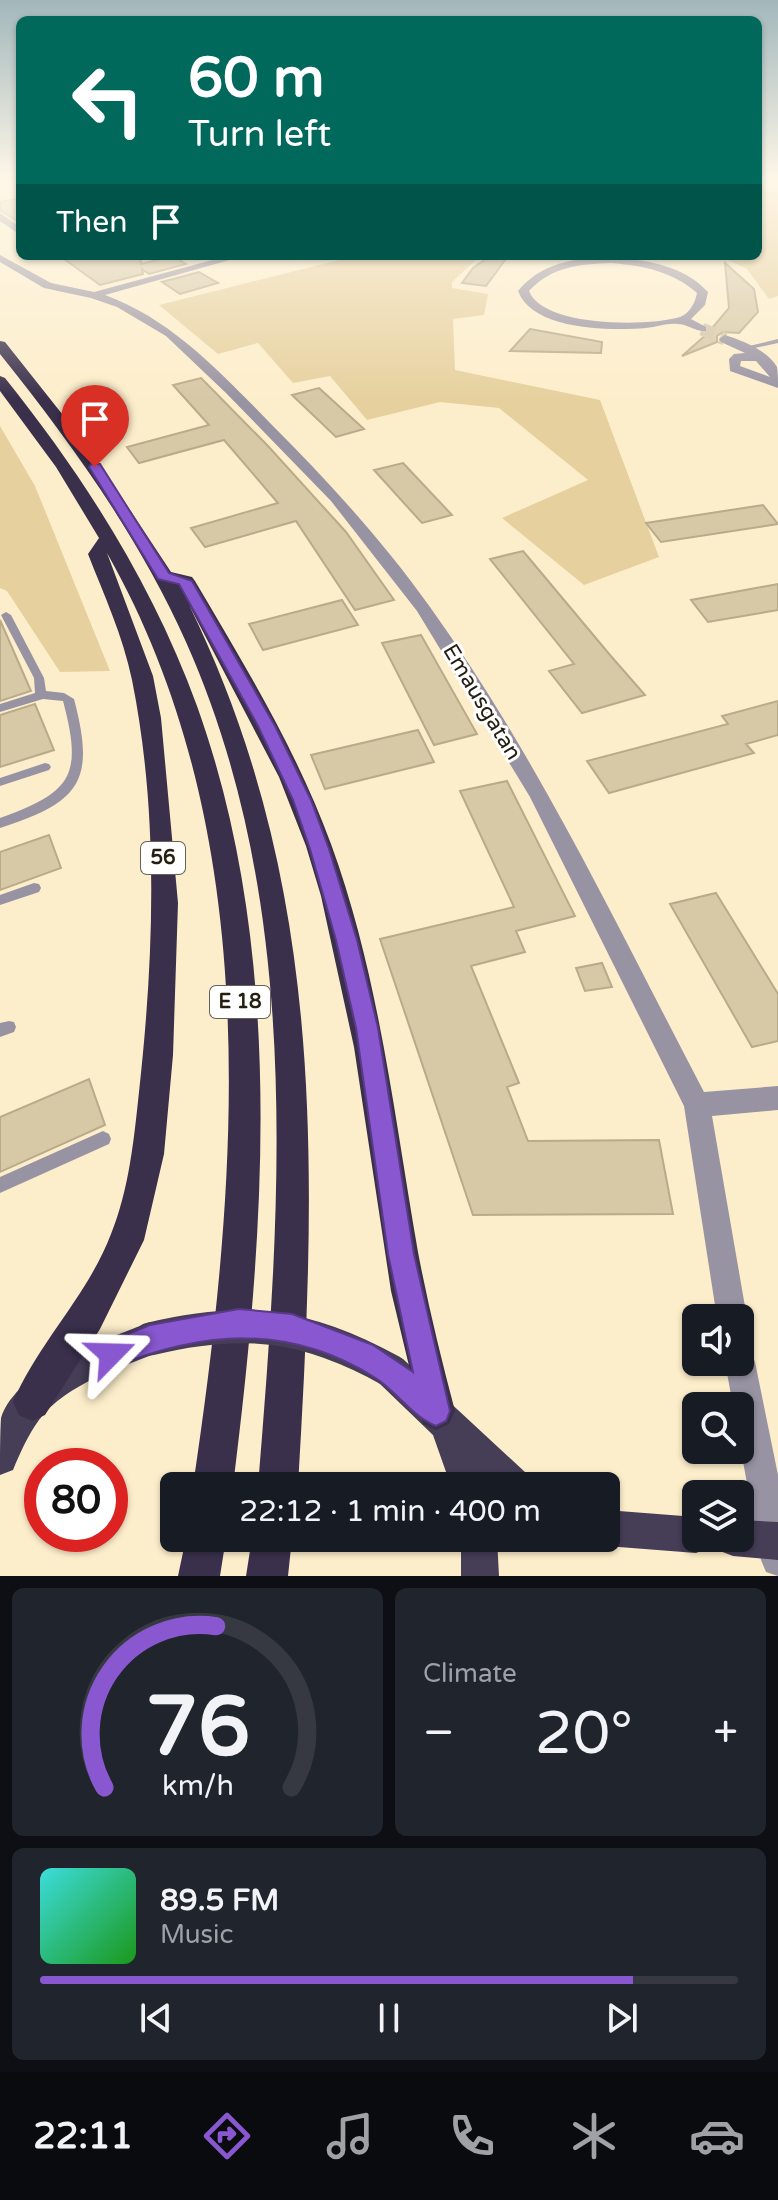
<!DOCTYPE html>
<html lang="en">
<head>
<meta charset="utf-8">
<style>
	:root { --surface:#171b24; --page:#20242c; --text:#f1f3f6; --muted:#9ea1a6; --line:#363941; --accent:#8958d1 }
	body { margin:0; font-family:"Varela Round",sans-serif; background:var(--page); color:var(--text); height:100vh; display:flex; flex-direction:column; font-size:30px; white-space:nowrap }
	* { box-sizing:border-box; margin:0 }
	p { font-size:26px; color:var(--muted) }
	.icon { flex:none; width:44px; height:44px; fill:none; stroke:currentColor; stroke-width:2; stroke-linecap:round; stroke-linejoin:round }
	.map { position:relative; height:1576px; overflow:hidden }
	.drawer { display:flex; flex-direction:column; gap:12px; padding:12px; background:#0d0f14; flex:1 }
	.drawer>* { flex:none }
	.guide { position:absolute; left:16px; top:16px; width:746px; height:244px; border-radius:12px; box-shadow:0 2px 6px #0004; background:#00695c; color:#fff; overflow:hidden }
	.tools { position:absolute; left:682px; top:1304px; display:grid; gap:16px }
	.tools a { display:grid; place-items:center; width:72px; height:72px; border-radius:12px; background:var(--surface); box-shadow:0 2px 6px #0004; font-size:40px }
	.speed { position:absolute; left:24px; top:1448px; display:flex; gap:16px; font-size:40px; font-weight:700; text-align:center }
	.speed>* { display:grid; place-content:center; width:104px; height:104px; border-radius:50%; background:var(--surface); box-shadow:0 2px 6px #0004; line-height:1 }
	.speed .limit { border:12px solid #d22; background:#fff; color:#111 }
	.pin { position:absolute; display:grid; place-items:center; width:68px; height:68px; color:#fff; margin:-82px -34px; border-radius:50% 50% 50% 0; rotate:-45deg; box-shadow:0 0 8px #0007 }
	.pin .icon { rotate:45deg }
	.me { position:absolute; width:88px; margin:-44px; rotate:68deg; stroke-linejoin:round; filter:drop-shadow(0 0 6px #0008) }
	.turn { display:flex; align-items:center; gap:28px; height:168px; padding:0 40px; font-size:36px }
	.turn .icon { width:104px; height:104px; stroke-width:2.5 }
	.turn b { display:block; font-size:56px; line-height:68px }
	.then { display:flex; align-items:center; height:76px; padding:0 40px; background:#0003; gap:16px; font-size:30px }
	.big { font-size:60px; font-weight:600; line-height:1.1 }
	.drawer .tile { flex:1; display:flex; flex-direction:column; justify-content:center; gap:12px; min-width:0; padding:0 28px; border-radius:12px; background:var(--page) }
	.drawer .dial { align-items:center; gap:0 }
	.dial svg { height:208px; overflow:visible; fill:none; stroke:var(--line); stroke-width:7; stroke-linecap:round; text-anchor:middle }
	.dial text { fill:var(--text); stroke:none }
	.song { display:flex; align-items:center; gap:24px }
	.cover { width:96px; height:96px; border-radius:12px; background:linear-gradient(135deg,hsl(180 70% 55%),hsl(120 70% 35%)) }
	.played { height:8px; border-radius:4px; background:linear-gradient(90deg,var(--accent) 85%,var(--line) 85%) }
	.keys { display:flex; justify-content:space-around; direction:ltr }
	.heat { display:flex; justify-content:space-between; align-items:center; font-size:44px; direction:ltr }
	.drawer .tiles { flex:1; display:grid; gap:12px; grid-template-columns:1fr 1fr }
	.tile:last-child { grid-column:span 2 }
	.trip { position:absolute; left:160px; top:1472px; width:460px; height:80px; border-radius:12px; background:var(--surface); box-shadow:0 2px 6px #0004; font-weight:600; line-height:80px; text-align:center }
	.tabs { display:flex; height:128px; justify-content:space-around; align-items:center; background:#090b0e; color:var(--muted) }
	.tabs .icon { width:56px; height:56px }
	.tabs .on { color:var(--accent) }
	.tabs b { font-size:36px; color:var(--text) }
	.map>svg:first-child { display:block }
	.green { fill:#e6d09e }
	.building { fill:#d7c8a6; stroke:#b9aa89; stroke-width:2 }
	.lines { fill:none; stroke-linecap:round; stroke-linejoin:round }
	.minor-tunnel-far1 { stroke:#d2c5a6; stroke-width:10; stroke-dasharray:10 5; stroke-linecap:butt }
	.minor-tunnel { stroke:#d2c5a6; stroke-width:13; stroke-dasharray:13 7; stroke-linecap:butt }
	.service { fill:#9893a2; fill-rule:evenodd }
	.minor { fill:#9893a2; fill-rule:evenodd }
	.trunk { fill:#463d57; fill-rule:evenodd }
	.motorway { fill:#3a304c; fill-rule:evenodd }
	.trunk-bridge { stroke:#463d57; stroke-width:33 }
	.route { fill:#8958d1; stroke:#593988; stroke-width:2 }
	.labels { text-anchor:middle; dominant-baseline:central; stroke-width:6; stroke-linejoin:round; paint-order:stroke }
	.shield { fill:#fff; stroke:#666259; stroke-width:2 }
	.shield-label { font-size:20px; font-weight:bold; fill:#251f12 }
	.street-label { font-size:22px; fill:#251f12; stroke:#fff }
</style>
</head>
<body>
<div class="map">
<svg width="778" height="1576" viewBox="0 0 778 1576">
	<rect width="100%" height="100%" fill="#fdeecb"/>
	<path class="green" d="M 778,187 L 778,296 L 769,299 L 747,269 L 720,256 L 758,256 L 758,189 Z
		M 355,256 L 480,256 L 452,282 L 452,288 L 488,294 L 484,315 L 453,319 L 455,370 L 600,400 L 659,557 L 584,585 L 502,518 L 588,480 L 499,408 L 440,402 L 367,420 L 330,376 L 293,383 L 258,343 L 218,354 L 159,305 Z
		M 0,426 L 35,486 L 110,671 L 60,672 L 7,591 L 0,588 Z"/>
	<path class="building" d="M 20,198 L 20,223 L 0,210 L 0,202 Z
		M 60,256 L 140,256 L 141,264 L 173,256 L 186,264 L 149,274 L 142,269 L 143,274 L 100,285 Z
		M 490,256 L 508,256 L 486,286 L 462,283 L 473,268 Z
		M 725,263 L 754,289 L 758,312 L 739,333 L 723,332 L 717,336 L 717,342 L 682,356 L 708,333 L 729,308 Z
		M 199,272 L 218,283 L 180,294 L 162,282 Z
		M 530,329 L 602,342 L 601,353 L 510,351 Z
		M 201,378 L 268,446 L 346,532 L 394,600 L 355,610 L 296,521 L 205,547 L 191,528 L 278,503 L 224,440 L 139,463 L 127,447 L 209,425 L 173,385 Z
		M 319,388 L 364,429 L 336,437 L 292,395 Z
		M 403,463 L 452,515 L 422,523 L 374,470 Z
		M 763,505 L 778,524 L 661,542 L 646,523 Z
		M 523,551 L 610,655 L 645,695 L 582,713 L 549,671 L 574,664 L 490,559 Z
		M 778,584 L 778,610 L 708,622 L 691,600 Z
		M 342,600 L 358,625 L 263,650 L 249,624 Z
		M 0,620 L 31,691 L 0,701 Z
		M 421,635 L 477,734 L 434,745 L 382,643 Z
		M 778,701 L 778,735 L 746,744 L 754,753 L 609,793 L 587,761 L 728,724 L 722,716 Z
		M 35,704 L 54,750 L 0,767 L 0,715 Z
		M 418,730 L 434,762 L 325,789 L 311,755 Z
		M 507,781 L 575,916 L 516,931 L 525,952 L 471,966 L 519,1083 L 507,1087 L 528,1141 L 659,1140 L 673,1214 L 473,1215 L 380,939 L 514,907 L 460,791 Z
		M 49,835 L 61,868 L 0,890 L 0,852 Z
		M 716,893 L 778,994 L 778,1041 L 752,1047 L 670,904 Z
		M 602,963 L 612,987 L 585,991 L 576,968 Z
		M 89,1079 L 105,1125 L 0,1172 L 0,1117 Z"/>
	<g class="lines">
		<path class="minor-tunnel-far1" d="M 702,329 L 707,331"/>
		<path class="minor-tunnel" d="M 702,329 L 725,339"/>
		<path class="service" d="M 778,339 L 778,343 L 745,350 L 741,348 Z
			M 6,612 L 11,615 L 44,678 L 46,691 L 64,693 L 74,699 C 96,782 80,802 0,828 L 0,818 C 72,792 83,776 63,701 L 43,699 L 0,712 L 0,704 L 35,693 L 34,678 L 1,615 Z
			M 45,763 L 49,764 L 51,767 L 49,770 L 0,786 L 0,778 Z
			M 34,883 L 39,884 L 41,888 L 39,892 L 0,905 L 0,895 Z
			M 9,1021 L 14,1022 L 16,1027 L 14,1032 L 0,1037 L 0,1023 Z
			M 103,1131 L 109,1134 L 111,1139 L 109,1144 L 0,1193 L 0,1177 Z"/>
		<path class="minor" d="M 0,213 L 20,227 L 20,235 L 0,221 Z
			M 0,255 L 51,283 L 94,292 L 227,256 L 244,256 L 105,295 C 173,320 222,374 271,424 C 328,481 383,541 430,607 C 538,758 618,928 704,1092 L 778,1086 L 778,1110 L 712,1116 L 747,1318 L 742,1328 L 740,1329 L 740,1318 L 717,1318 L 684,1106 L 530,797 L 417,611 L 331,501 L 226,393 L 166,336 L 117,307 L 91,298 L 44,288 L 0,262 Z
			M 611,257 C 646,260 683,265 708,292 L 705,305 L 691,319 L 706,327 L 706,331 C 695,332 688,324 677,324 C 667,323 657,327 646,328 C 610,331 532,330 518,291 C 542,262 575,258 611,257 ZM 611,263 C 644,266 672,271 697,293 C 695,303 690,313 680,317 C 647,327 543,327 529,291 C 551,267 579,264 611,263 Z
			M 725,335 C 741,340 769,351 777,367 C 778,373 778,382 778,388 L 730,371 L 729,359 L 734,354 L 745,353 L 721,342 L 719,339 ZM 741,361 L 756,361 L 770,377 L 740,366 Z
			M 740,1347 L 751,1351 L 755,1362 L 778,1475 L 778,1576 L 766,1572 L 761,1560 L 740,1445 L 740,1406 L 733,1406 L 725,1362 L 740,1362 Z"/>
		<path class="trunk" d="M 150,1322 L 162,1327 L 167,1339 L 162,1351 C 120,1368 67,1383 39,1420 C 28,1435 20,1453 13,1470 L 0,1475 C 0,1458 0,1434 1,1418 C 17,1368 106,1340 150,1322 Z
			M 391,1354 L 403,1359 L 526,1473 L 531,1486 L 451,1486 L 433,1435 L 379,1383 L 374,1371 L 379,1359 Z
			M 606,1510 L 696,1517 L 696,1538 L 713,1538 L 709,1548 L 696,1553 L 606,1546 L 592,1538 L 606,1538 Z
			M 740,1520 L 778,1522 L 778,1560 L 733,1556 L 720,1551 L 715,1538 L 740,1538 Z
			M 461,1538 L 497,1538 L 499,1576 L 461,1576 Z"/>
		<path class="motorway" d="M 0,341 L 5,342 L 89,448 L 171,572 L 192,577 L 195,581 C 245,666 297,751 331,844 C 379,975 394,1115 418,1252 C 428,1305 441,1358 455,1411 L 449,1424 L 436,1430 L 423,1424 L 391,1291 L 354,1047 L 321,896 L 306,846 L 279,777 L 189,605 C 329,891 316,1178 298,1486 L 258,1486 C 281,1205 304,907 186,642 C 139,537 72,444 0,354 Z
			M 0,376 L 5,378 C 85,478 153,585 197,706 C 286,954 265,1229 233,1486 L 193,1486 C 239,1177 267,835 107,553 L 153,676 L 161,718 L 178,903 L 173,1055 L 164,1154 L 144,1240 L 100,1329 L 45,1415 L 32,1421 L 19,1415 L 13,1402 C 38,1343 88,1295 111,1234 C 129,1190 134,1139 139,1092 C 154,956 159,814 132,680 C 123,636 104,595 88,554 L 99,538 L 56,467 L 0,391 Z
			M 186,1538 L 226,1538 L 220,1576 L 178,1576 Z
			M 252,1538 L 292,1538 L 288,1576 L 246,1576 Z"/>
		<path class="trunk-bridge" d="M 150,1339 C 244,1316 307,1324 391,1371"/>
	</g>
	<linearGradient id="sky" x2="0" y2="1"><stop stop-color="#a2b7bb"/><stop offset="0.45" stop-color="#fef7e8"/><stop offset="1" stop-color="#fef7e8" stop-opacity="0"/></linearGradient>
	<rect width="778" height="399" fill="url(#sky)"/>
	<path class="route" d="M 91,464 L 100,464 L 169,573 L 192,581 L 275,726 L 311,800 L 329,849 L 357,940 L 378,1028 L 414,1254 L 450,1411 L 446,1421 L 436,1426 C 411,1416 396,1390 374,1377 C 287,1323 202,1331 111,1368 L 101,1364 L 97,1354 L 101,1345 L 150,1325 L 239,1309 L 292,1314 L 373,1345 L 413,1372 L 388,1254 L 356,1028 L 336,940 L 310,849 L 293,800 L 258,726 L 179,584 L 158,579 L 89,467 Z"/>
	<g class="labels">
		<g class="shield">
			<rect x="141" y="842" width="44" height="32" rx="6"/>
			<rect x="210" y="986" width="60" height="32" rx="6"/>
		</g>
		<g class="shield-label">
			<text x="163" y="858">56</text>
			<text x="240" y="1002">E 18</text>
		</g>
		<g class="street-label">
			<text transform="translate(482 702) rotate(59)">Emausgatan</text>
		</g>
	</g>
</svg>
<div class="tools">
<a><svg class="icon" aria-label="sound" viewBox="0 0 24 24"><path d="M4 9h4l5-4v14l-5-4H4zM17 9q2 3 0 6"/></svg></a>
<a><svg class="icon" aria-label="search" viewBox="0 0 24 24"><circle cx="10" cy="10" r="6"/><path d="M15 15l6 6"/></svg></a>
<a><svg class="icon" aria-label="layers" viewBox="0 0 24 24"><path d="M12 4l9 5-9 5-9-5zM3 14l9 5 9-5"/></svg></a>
</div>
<div class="speed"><div class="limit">80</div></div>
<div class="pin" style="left:95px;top:467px;background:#d93025"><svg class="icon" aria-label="arrive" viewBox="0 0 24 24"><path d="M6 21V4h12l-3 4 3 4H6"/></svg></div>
<svg class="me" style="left:111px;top:1354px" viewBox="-20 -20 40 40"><path d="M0-17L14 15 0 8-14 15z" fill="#8958d1" stroke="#fff" stroke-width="4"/></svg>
<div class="trip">22:12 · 1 min · 400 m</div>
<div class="guide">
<div class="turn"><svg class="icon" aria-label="left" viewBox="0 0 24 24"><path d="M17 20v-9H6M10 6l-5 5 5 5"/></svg><div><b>60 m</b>Turn left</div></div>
<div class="then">Then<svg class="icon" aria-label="arrive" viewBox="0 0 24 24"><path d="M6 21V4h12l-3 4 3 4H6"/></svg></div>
</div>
</div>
<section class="drawer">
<div class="tiles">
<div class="tile dial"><svg viewBox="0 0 100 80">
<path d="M14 69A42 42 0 1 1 86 69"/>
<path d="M14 69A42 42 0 0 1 57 7" stroke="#8958d1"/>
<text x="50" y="56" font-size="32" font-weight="700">76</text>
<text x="50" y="72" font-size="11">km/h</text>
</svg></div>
<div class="tile"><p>Climate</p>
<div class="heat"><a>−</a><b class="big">20°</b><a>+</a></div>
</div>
<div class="tile">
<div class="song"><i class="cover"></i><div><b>89.5 FM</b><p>Music</p></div></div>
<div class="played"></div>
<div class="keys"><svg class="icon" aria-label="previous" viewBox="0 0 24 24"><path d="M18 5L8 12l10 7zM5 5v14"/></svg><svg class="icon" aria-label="pause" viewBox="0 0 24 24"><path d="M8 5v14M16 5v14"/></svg><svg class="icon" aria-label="next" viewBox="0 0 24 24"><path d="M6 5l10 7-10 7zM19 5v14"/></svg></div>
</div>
</div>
</section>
<nav class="tabs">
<b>22:11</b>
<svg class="icon on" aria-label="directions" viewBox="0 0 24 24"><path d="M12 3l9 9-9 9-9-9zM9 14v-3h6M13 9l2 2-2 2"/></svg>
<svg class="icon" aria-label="music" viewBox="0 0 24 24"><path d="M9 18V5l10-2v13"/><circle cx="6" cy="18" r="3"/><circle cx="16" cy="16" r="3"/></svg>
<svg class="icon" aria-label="phone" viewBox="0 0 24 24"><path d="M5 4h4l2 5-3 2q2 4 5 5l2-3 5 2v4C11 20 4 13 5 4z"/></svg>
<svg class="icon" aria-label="climate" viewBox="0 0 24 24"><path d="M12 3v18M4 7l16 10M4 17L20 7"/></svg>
<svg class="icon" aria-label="car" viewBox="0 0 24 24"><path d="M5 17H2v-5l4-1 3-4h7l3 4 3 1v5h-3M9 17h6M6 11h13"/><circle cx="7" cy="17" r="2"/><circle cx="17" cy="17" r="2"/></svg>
</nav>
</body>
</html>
